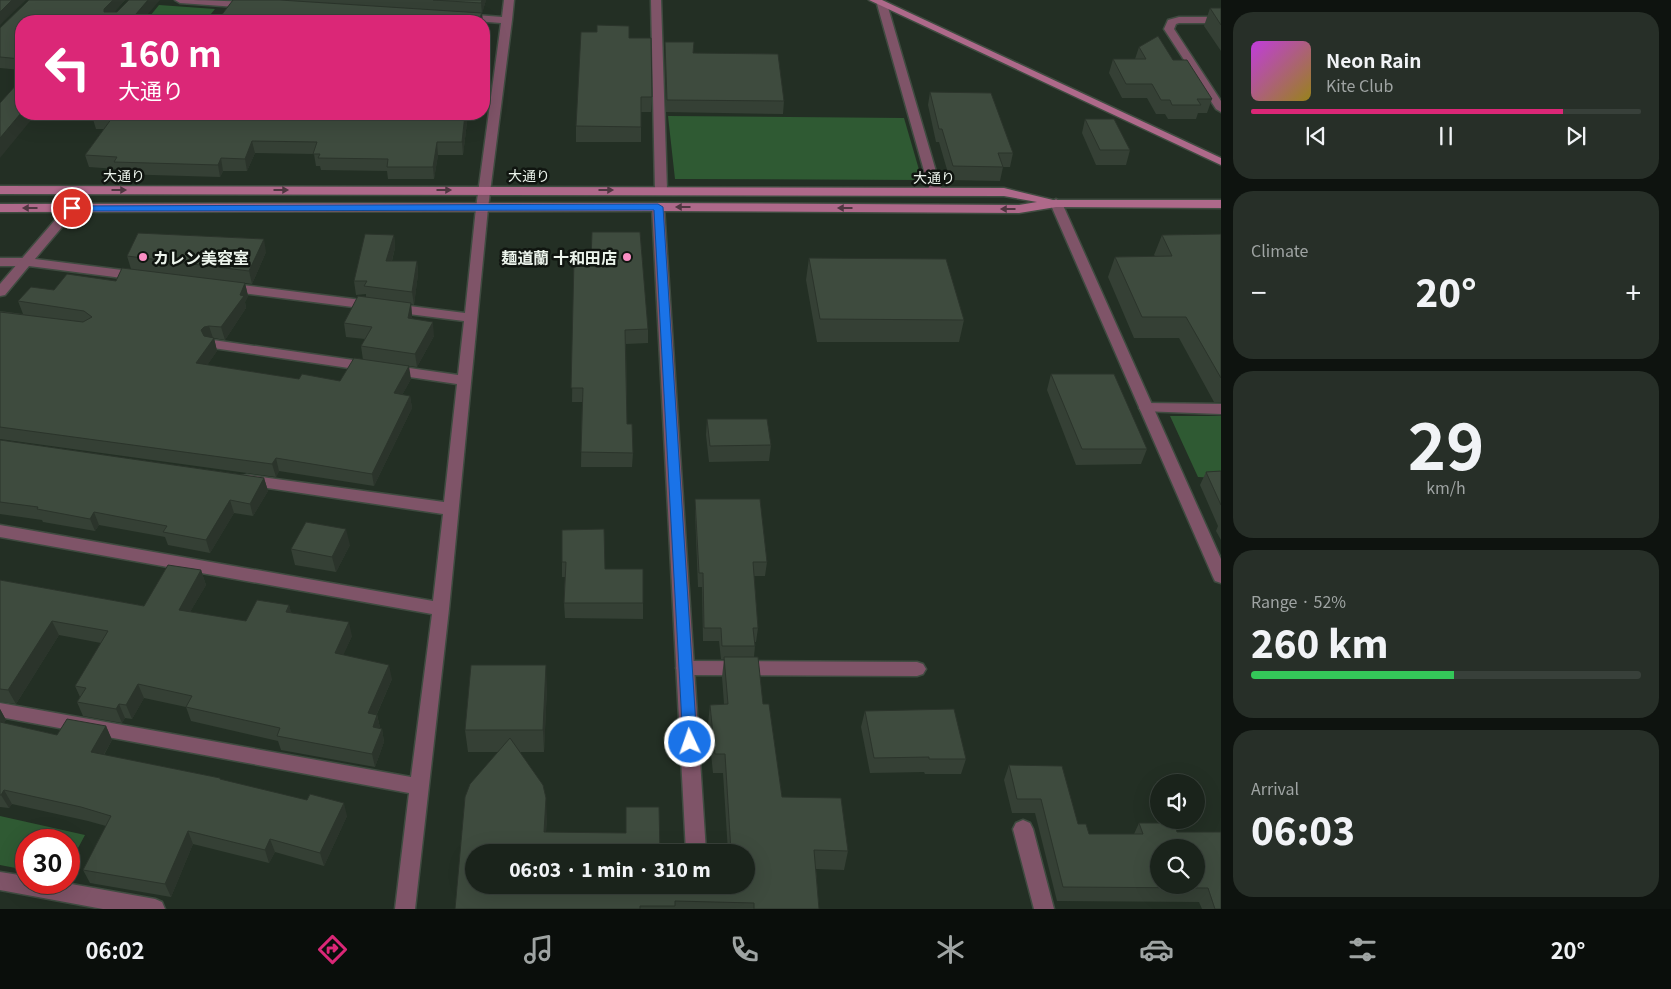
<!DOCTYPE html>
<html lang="en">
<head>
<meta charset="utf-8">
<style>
	:root { --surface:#1a231b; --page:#272f28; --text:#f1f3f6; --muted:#9fa4a3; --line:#38403a; --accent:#db2777 }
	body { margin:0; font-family:Georgia,"Noto Sans JP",serif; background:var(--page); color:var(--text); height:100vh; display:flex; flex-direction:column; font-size:19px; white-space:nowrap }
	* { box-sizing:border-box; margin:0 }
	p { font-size:16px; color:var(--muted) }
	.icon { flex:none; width:28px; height:28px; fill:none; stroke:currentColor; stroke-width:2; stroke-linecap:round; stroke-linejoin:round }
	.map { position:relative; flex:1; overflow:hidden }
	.details { display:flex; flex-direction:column; gap:12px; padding:12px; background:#0e130f; width:450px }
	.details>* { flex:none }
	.banner { position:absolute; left:15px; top:15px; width:475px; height:105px; border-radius:20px; box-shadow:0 5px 20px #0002,0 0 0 1px var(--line); background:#db2777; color:#fff; overflow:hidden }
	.fabs { position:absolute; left:1150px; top:774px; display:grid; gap:10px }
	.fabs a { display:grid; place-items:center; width:55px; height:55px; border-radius:50%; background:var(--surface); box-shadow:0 5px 20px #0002,0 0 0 1px var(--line); font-size:25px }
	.speed { position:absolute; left:15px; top:829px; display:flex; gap:10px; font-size:25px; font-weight:700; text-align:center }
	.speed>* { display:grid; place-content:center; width:65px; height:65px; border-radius:50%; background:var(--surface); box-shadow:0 5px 20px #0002,0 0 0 1px var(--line); line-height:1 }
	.speed .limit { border:8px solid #d22; background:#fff; color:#111 }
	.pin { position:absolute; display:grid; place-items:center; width:42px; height:42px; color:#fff; margin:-21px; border:2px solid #fff; border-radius:50%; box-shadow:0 1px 5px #0007 }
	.me { position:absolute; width:55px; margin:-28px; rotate:357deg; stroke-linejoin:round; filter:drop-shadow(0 0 4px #0008) }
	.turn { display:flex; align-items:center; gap:18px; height:105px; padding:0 20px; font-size:22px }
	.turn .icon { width:65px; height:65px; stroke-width:2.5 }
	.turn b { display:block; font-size:35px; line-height:42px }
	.big { font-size:38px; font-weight:800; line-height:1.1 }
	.details .widget { flex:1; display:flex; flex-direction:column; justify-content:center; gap:8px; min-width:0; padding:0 18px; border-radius:20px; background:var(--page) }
	.details .dial { align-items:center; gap:0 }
	.dial b { font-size:65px; line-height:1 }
	.song { display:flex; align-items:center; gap:15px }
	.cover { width:60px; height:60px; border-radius:8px; background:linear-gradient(135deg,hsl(290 70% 55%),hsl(50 70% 35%)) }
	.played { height:5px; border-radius:2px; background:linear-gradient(90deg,var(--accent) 80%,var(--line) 80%) }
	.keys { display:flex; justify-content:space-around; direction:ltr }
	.heat { display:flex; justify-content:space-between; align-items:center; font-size:28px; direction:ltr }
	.charge { height:8px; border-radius:4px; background:linear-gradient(90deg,#34c759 52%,var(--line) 0) }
	.trip { position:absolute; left:465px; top:844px; width:290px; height:50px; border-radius:25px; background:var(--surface); box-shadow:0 5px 20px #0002,0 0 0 1px var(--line); font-weight:800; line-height:50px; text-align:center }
	.menu { display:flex; height:80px; justify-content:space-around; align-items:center; background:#0a0e0b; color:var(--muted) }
	.menu .icon { width:35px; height:35px }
	.menu .current { color:var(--accent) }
	.menu b { font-size:22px; color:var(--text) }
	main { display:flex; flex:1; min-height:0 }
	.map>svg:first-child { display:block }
	.green { fill:#2f5a33 }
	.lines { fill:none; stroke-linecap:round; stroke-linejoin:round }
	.lane-casing { stroke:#3f4b40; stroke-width:3 }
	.street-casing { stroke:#3f4b40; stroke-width:3 }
	.secondary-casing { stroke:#3f4b40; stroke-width:3 }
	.lane { fill:#7f5468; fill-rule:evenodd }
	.street { fill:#7f5468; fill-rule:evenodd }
	.secondary { fill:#ae698a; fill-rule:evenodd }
	.wall { fill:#354035 }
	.shaded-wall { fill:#2b342b }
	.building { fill:#3e4b3e; stroke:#2b342b; fill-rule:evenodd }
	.oneway { fill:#4f3741 }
	.route { fill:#1a73e8; stroke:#114b97 }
	.poi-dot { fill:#fb8fc4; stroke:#101510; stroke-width:2 }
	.labels { text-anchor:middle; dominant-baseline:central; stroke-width:5; stroke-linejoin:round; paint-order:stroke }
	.far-street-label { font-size:14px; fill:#ecf4ec; stroke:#101510 }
	.poi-label { font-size:16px; font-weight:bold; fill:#ecf4ec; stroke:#101510; text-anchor:start }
</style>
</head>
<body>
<main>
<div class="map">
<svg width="1221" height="909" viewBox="0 0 1221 909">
	<rect width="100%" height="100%" fill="#232f24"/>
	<path class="green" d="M 159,5 L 215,9 L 205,21 L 146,21 Z
		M 668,116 L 904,118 L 922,180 L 675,179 Z
		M 1170,416 L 1221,416 L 1221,478 L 1198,477 Z
		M 0,816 L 85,835 L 69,865 L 69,840 L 26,840 L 26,870 L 0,865 Z"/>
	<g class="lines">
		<defs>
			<path id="lane" d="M 882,1 L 887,4 L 942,192 L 940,195 L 932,195 L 930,192 L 877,4 Z
				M 1179,17 L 1221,17 L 1221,23 L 1179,23 L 1176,24 L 1174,29 L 1221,101 L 1221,112 L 1216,109 L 1164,29 L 1168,20 Z
				M 0,258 L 25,258 L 31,262 L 25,266 L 0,266 Z
				M 1146,403 L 1221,404 L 1221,414 L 1141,411 L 1139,408 L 1141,405 Z
				M 685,661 L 917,662 L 923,664 L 926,669 L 923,674 L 917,676 L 685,675 L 679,673 L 676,668 L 679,663 Z
				M 1023,820 L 1030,823 L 1033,829 L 1054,909 L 1034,909 L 1013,829 L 1016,823 Z"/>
			<path id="street" d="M 175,0 C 190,0 247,0 256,5 L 251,8 L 180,3 Z
				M 504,0 L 514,0 L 512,20 L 488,208 L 449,609 L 415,909 L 395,909 L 409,793 L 0,717 L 0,703 L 411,777 L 432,614 L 0,537 L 0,525 L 433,601 L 443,514 L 247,485 L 242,484 L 239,480 L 242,476 L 247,475 L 444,502 L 457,384 L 213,348 L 208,347 L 206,344 L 208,341 L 213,340 L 458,375 L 464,321 L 226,291 L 219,287 L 226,283 L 465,313 L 476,208 L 501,23 L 463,20 L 458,17 L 463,14 L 502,17 Z
				M 651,0 L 661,0 L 667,190 L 661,194 L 655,190 Z
				M 1056,199 L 1062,203 L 1221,559 L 1221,583 L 1215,581 L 1213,577 L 1050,203 Z
				M 658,203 L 664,207 L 706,852 L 686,852 L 652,207 Z
				M 72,204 L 78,208 L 35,259 L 138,272 L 144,276 L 143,279 L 138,280 L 29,266 L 5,295 L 0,296 L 0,284 L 68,205 Z
				M 0,872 L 26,876 L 26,882 L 60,882 L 155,899 L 162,902 L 165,909 L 103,909 L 0,890 Z
				M 688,885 L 708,885 L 709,909 L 689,909 Z"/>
			<path id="secondary" d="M 869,0 L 882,0 L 1221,158 L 1221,165 Z
				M 0,186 L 1004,188 L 1053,200 L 1221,200 L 1221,208 L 1056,207 L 1019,213 L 658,211 L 0,212 L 0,204 L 658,203 L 1019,205 L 1037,202 L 1004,196 L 0,194 Z"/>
		</defs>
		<use href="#lane" class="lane-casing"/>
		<use href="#street" class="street-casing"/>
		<use href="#secondary" class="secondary-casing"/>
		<use href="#lane" class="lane"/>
		<use href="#street" class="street"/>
		<use href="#secondary" class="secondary"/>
	</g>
	<path class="wall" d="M 29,0 L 125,0 L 114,12 L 142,21 L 21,21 L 21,70 L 0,68 L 0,28 Z
		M 233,0 L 486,0 L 482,13 Z
		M 1210,8 L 1221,8 L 1221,51 L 1204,26 Z
		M 629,38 L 652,97 L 651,112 L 641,112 L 641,142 L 576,142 L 576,126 Z
		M 665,42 L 693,53 L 784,101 L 783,114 L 666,112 Z
		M 1139,47 L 1173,60 L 1212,99 L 1207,113 L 1198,113 L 1196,119 L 1168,119 L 1165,114 L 1156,114 L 1147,98 L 1122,98 L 1109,73 L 1113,59 L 1135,59 Z
		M 930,92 L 1013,153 L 1010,167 L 1003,167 L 1000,181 L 950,180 L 939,142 L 936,142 L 928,105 Z
		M 95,114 L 468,114 L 463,155 L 438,155 L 434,179 L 388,179 L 387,171 L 321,170 L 320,166 L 316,166 L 314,154 L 255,153 L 247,171 L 223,171 L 220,177 L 118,174 L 116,169 L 89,167 L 85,155 L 104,129 L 96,129 L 92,116 Z
		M 1085,119 L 1130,150 L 1126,165 L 1096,165 L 1082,133 Z
		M 1221,234 L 1221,402 L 1214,402 L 1179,338 L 1134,338 L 1108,277 L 1115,257 L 1155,256 L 1154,255 L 1162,235 Z
		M 394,235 L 395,248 L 392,261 L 417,261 L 418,274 L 414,305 L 411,304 L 412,318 L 434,336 L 417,367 L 363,360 L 361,346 L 365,339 L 346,337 L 344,323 L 366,297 L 366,294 L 356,295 L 354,281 Z
		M 266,252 L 252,284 L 245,283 L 248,296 L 245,302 L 246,308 L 225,340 L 214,338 L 217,351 L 207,365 L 299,379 L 340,381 L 411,379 L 402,395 L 410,396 L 412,408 L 374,486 L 279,471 L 276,477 L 0,439 L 0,311 L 76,321 L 23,314 L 18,301 L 54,290 L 116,281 L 131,269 L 127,256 Z
		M 809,258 L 964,320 L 959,342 L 817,342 L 806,280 Z
		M 574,260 L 648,329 L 648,343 L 626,344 L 627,424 L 633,453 L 632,467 L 581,467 L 582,402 L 572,402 Z
		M 1051,374 L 1147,449 L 1141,464 L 1076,465 L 1047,390 Z
		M 707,419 L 771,445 L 769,461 L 709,462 L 706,435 Z
		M 0,440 L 264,478 L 268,491 L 253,516 L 234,513 L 210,553 L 168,545 L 165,537 L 99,525 L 95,531 L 43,522 L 42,520 L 0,514 Z
		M 1221,471 L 1221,540 L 1216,531 L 1218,526 L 1200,485 L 1206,472 Z
		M 695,499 L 767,562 L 765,576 L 754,576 L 758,628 L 756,642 L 755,642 L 755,646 L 754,657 L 763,704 L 782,797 L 848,851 L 844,870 L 816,869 L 819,909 L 455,909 L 498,752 L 468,752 L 465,730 L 547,687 L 544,752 L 520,752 L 547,817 L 546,832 L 660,852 L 474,852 L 689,892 L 710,892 L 709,885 L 746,885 L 746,852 L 728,852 L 723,773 L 713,773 L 708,724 L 710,705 L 724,704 L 722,677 L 724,659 L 721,659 L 719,641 L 703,641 L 702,587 L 698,587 L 695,512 Z
		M 562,530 L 643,603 L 643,619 L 565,618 L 564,603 L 565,577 L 562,577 Z
		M 350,545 L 336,572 L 295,565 L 291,549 Z
		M 201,570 L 206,585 L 190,612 L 246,621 L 289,605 L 291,613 L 352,636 L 343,655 L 392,679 L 377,714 L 380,728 L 382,729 L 384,742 L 375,767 L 281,750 L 278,741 L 191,721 L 186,707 L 144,698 L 132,719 L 125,718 L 122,723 L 83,716 L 77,702 L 80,697 L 75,686 L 101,643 L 59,635 L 16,704 L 0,702 L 0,580 L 144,606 Z
		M 0,709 L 6,720 L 4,723 L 57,735 L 106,726 L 112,740 L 104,755 L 220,778 L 221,780 L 347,816 L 324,866 L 275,852 L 269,863 L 193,844 L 171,897 L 90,883 L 83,870 L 106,826 L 88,821 L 12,804 L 9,808 L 0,807 Z
		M 865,711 L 966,759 L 961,774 L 925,774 L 924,772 L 870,773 L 861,727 Z
		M 1009,765 L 1089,834 L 1134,834 L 1139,823 L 1177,832 L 1221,909 L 1202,909 L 1199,902 L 1057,901 L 1035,813 L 1012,813 L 1004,780 Z"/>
	<path class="shaded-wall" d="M 12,0 L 26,0 L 0,25 L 0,12 Z
		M 113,0 L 125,0 L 107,20 L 104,12 L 104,9 Z
		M 148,0 L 160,0 L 142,21 L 130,21 Z
		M 482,0 L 486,0 L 482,14 L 481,3 Z
		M 482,13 L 483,21 L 478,21 Z
		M 21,113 L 21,114 L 36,114 L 0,158 L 0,138 Z
		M 465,114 L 468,114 L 463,155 L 462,142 Z
		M 252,141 L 255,153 L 247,171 L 245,159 Z
		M 437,142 L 438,155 L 434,179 L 433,167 Z
		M 221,158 L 223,171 L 220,177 L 218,165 Z
		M 394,235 L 395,248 L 388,274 L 386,261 Z
		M 264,239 L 266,252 L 252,284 L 249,271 Z
		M 417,261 L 418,274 L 414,305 L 412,292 Z
		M 245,283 L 248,296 L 245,302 L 246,308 L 225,340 L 221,327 L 240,295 Z
		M 411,303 L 412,316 L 410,331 L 408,318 Z
		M 433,322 L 434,336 L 417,367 L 415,354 Z
		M 209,326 L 213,338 L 204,343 L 201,330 L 204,327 Z
		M 214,338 L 217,351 L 200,376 L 196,363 Z
		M 409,366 L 411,379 L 396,406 L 394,393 Z
		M 410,396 L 412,408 L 374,486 L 372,474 Z
		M 276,458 L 279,471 L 276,477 L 272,464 Z
		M 264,478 L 268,491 L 253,516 L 250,504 Z
		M 230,500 L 234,513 L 210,553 L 206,540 Z
		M 94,512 L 99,525 L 95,531 L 90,519 Z
		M 346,529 L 350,545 L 336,572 L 332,557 Z
		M 201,570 L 206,585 L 183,624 L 179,610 Z
		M 289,605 L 293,619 L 286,612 Z
		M 52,621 L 59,635 L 16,704 L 8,690 Z
		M 349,622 L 352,636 L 338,667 L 335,653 Z
		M 389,665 L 392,679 L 371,727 L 368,713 Z
		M 546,665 L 547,687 L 544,752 L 543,730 Z
		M 138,684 L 144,698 L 132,719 L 126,705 Z
		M 119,704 L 125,718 L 122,723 L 116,709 Z
		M 0,709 L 6,720 L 0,729 Z
		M 377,715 L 380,728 L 373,727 Z
		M 106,726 L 112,740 L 97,766 L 91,752 Z
		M 382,729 L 384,742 L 375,767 L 372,754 Z
		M 4,790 L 12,804 L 9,808 L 1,795 Z
		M 546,798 L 547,817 L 545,851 L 544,832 Z
		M 344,803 L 347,816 L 324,866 L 320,853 Z
		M 188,831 L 193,844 L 171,897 L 165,884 Z
		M 270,839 L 275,852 L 269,863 L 265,850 Z"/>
	<path class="building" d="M 0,0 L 12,0 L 0,12 Z
		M 29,0 L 113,0 L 104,9 L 104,12 L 117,12 L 129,0 L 148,0 L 130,21 L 21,21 L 21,59 L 0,57 L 0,28 Z
		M 233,0 L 280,0 L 482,13 L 478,21 L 217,21 Z
		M 433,0 L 482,0 L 481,3 Z
		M 1210,8 L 1221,8 L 1221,25 Z
		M 597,25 L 629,26 L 629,38 L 651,38 L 652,97 L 641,97 L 641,127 L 576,126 L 581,32 L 597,32 Z
		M 1158,36 L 1173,60 L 1187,60 L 1212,99 L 1197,99 L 1201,105 L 1172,105 L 1170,100 L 1161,100 L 1152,84 L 1126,84 L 1113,59 L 1146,59 L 1139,47 Z
		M 665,42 L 694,42 L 693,53 L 778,54 L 784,101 L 667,100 Z
		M 17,84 L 21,87 L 21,113 L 0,138 L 0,103 Z
		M 930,92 L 991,93 L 1013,153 L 998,153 L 1003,167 L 953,166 L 942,129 L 939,129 Z
		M 95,114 L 465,114 L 462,142 L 437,142 L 433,167 L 387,167 L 388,159 L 318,158 L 320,154 L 313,154 L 317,142 L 252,141 L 245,159 L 221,158 L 218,165 L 114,162 L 117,157 L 85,155 L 112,118 L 92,116 Z
		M 1085,119 L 1114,119 L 1130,150 L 1100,150 Z
		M 592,232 L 640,232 L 648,329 L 625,330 L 627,424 L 632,424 L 633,453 L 581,452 L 583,388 L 571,388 L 574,260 L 591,260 Z
		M 138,233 L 264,239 L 249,271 L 127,256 Z
		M 365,234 L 394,235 L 386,261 L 417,261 L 412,292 L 364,286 L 367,281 L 354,281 Z
		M 1221,234 L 1221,378 L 1186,317 L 1142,317 L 1115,257 L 1172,256 L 1162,235 Z
		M 809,258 L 946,259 L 964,320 L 820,319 Z
		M 122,268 L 245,283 L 240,295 L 244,296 L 221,327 L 209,326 L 204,327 L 201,330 L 204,336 L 214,338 L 196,363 L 299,379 L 302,374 L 340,381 L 354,358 L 409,366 L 394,393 L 410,396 L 372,474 L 276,458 L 272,464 L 0,427 L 0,312 L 83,322 L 92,317 L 84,311 L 18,301 L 31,287 L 54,290 L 67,274 L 116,281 Z
		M 358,296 L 411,303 L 408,318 L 433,322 L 415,354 L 361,346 L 372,327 L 344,323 Z
		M 1051,374 L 1114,374 L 1147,449 L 1082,449 Z
		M 707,419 L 767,419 L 771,445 L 710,446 Z
		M 0,440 L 264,478 L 250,504 L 230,500 L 206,540 L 163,532 L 167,526 L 94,512 L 90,519 L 37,509 L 38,507 L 0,502 Z
		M 1221,471 L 1221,505 L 1206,472 Z
		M 695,499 L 760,499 L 767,562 L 753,562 L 758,628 L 753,628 L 755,646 L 722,646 L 721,628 L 704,628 L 703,573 L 699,573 Z
		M 306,522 L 346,529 L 332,557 L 291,549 Z
		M 604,529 L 605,569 L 643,569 L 643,603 L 564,603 L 566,562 L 562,562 L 562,530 Z
		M 168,565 L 201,570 L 179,610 L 246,621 L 257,600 L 289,605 L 286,612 L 349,622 L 335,653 L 389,665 L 368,713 L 377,715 L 373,727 L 382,729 L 372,754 L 277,736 L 280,728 L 186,707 L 192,696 L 138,684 L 126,705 L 119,704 L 116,709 L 77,702 L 86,688 L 75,686 L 108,631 L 52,621 L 8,690 L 0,689 L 0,580 L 144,606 Z
		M 724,657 L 758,657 L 763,704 L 769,704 L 782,797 L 841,798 L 848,851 L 814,850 L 819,909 L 754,909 L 754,903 L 675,901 L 675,906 L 640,906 L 640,909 L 455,909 L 465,797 L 470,784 L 510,738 L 543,785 L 546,798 L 544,832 L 626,833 L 626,807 L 659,807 L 660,852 L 474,852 L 474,885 L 689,885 L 689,892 L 712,892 L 712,885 L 746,885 L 746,852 L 731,852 L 725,754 L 715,754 L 710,705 L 728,704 Z
		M 471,665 L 546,665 L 543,730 L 465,730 Z
		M 954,709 L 966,759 L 929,759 L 929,757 L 874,758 L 865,711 Z
		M 67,719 L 106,726 L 91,752 L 220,778 L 220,779 L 307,800 L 310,794 L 344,803 L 320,853 L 270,839 L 265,850 L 188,831 L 165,884 L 83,870 L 111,816 L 81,807 L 4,790 L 1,795 L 0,795 L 0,722 L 57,735 Z
		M 1009,765 L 1062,766 L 1078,824 L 1086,824 L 1089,834 L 1143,834 L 1139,823 L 1174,823 L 1177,832 L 1221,832 L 1221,909 L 1215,909 L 1208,888 L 1063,887 L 1041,799 L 1017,799 ZM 1159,848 L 1196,848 L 1196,885 L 1159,885 Z"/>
	<defs><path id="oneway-solid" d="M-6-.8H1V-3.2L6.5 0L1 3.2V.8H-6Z" transform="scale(1.25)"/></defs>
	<g class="oneway">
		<use href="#oneway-solid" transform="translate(119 190)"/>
		<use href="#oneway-solid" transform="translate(281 190)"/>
		<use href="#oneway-solid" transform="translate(444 190)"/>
		<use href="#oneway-solid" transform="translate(606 190)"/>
		<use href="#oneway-solid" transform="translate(683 207) rotate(-180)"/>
		<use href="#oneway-solid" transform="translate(30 208) rotate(-180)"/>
		<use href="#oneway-solid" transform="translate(845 208) rotate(-180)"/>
		<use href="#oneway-solid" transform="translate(1008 209) rotate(-180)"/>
	</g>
	<path class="route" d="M 658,204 L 663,207 L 697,742 L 695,746 L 690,748 L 685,746 L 683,742 L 654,210 L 72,211 L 67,208 L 72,206 Z"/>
	<g class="poi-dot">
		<circle cx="143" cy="257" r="5"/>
		<circle cx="627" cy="257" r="5"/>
	</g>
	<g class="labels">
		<g class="far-street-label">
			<text x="124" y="175">大通り</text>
			<text x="529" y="175">大通り</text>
			<text x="934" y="177">大通り</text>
		</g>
		<g class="poi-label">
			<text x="153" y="257">カレン美容室</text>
			<text x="617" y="257" text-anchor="end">麺道蘭 十和田店</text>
		</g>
	</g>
</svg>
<div class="fabs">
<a><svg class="icon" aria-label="sound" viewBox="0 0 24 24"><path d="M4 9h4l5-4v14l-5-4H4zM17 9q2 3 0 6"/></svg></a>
<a><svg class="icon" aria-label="search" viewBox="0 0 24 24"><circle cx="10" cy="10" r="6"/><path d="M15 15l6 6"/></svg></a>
</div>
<div class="speed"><div class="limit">30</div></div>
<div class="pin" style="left:72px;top:208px;background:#d93025"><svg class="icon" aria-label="arrive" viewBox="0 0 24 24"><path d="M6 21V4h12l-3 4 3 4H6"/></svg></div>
<svg class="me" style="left:690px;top:742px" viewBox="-20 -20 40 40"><circle r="17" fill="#1a73e8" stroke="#fff" stroke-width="3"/><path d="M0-11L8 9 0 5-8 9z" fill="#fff"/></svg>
<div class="trip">06:03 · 1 min · 310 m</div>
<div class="banner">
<div class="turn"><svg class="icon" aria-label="left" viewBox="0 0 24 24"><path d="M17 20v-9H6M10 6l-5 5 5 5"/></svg><div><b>160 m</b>大通り</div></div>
</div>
</div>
<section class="details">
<div class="widget">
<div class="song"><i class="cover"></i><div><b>Neon Rain</b><p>Kite Club</p></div></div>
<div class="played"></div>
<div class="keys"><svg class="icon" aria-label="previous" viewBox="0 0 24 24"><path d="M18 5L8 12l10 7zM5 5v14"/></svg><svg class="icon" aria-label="pause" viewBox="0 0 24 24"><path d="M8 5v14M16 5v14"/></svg><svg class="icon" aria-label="next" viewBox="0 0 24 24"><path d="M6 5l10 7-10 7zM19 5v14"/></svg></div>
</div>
<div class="widget"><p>Climate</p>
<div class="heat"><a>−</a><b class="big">20°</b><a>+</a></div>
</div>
<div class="widget dial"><b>29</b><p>km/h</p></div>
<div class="widget"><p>Range · 52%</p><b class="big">260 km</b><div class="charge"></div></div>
<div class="widget"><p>Arrival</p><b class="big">06:03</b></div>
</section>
</main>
<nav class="menu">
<b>06:02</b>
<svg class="icon current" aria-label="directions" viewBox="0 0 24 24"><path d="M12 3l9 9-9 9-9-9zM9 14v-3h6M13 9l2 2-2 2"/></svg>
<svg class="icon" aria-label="music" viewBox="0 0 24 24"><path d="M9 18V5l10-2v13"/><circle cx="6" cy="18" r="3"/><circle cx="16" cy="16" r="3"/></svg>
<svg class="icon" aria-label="phone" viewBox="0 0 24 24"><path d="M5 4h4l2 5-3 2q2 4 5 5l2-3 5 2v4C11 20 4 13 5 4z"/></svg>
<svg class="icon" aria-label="climate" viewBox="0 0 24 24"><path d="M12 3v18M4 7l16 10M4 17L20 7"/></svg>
<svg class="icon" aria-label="car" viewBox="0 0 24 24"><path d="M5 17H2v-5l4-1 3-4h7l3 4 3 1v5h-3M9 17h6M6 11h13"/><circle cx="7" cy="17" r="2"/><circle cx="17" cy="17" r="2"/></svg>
<svg class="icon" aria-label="filters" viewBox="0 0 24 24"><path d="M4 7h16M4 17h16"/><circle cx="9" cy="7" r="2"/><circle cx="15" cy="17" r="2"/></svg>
<b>20°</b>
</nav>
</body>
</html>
